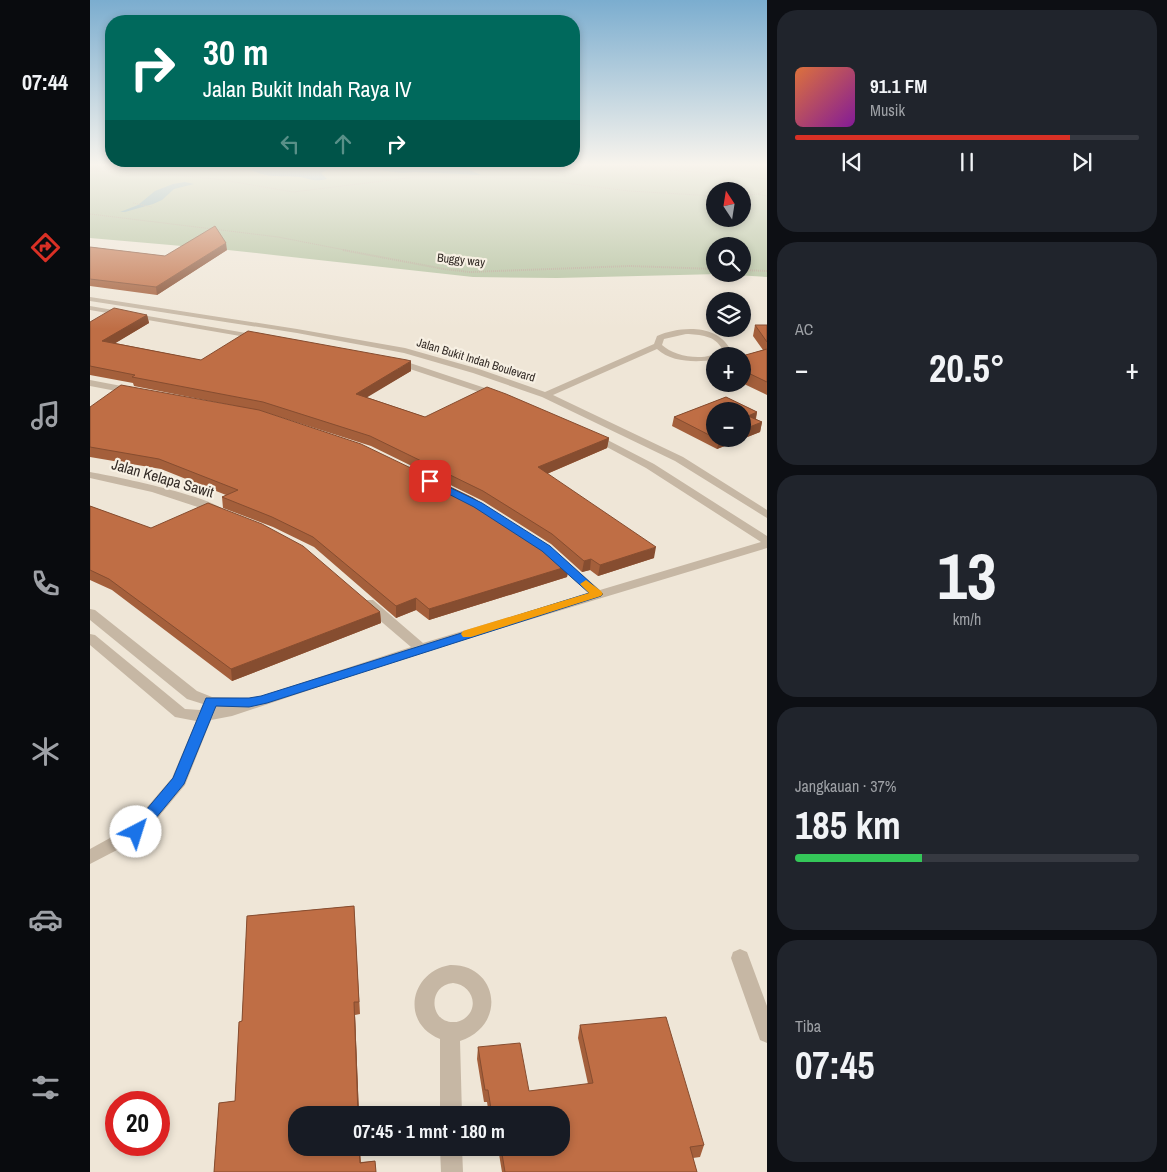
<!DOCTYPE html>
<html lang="id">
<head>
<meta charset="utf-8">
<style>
	:root { --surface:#171b24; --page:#20242c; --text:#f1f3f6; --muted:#9ea1a6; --line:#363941; --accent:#d93025 }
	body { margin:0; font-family:"Archivo Narrow",sans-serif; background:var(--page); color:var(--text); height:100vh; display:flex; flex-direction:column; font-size:19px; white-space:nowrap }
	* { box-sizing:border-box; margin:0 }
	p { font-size:16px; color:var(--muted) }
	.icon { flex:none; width:28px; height:28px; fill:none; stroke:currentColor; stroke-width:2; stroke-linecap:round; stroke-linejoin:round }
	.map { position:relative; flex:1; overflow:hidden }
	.panel { display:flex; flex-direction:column; gap:10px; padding:10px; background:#0d0f14; width:400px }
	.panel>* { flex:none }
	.hud { position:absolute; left:15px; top:15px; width:475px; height:152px; border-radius:20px; box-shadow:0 2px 8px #0003; background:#00695c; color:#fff; overflow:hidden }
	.needle { width:32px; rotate:348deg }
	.tools { position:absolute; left:616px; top:182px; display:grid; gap:10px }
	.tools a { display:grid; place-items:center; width:45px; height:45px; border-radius:50%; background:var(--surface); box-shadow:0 2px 8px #0003; font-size:25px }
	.speed { position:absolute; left:15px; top:1091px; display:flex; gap:10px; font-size:25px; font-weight:700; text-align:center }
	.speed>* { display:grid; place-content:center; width:65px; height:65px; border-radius:50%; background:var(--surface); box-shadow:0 2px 8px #0003; line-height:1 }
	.speed .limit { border:8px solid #d22; background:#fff; color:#111 }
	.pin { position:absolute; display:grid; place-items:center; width:42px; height:42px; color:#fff; margin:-21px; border-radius:10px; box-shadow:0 2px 8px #0006 }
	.me { position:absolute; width:55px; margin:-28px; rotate:40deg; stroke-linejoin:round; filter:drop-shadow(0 0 4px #0008) }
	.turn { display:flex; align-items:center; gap:18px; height:105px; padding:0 15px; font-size:22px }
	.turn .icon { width:65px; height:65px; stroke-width:2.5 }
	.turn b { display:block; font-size:35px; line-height:42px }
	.lanes { display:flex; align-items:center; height:48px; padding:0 15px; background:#0003; justify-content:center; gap:25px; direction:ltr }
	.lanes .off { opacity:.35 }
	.big { font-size:38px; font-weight:800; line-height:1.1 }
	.panel .card { flex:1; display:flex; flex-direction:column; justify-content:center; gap:8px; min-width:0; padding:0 18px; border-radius:20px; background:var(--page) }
	.panel .dial { align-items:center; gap:0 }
	.dial b { font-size:65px; line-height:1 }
	.song { display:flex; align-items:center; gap:15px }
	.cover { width:60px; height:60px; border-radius:8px; background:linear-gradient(135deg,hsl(20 70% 55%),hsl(290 70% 35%)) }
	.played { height:5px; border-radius:2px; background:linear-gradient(90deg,var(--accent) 80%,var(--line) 80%) }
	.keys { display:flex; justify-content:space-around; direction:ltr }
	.heat { display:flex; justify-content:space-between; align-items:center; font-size:28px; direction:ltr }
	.charge { height:8px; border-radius:4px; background:linear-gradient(90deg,#34c759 37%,var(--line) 0) }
	.trip { position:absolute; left:198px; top:1106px; width:282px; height:50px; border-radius:20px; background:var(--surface); box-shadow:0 2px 8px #0003; font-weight:800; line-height:50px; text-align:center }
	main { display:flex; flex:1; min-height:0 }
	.tab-bar { display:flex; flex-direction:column; width:90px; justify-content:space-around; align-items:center; background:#090b0e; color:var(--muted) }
	.tab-bar .icon { width:35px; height:35px }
	.tab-bar .current { color:var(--accent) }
	.tab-bar b { font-size:22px; color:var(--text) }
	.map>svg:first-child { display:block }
	.green { fill:#adbd98; fill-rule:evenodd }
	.water { fill:#78a3aa }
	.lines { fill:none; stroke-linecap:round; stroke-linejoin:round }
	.path-far1 { stroke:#b1a18e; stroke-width:1; stroke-dasharray:1 1; stroke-linecap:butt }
	.path { stroke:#b1a18e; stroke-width:2; stroke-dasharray:1 1; stroke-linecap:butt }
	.minor { fill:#c6b7a4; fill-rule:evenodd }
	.wall { fill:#a45f3b; fill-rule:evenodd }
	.shaded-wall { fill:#864d30 }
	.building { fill:#bf6e45; stroke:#864d30 }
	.route { fill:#1a73e8; stroke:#114b97 }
	.slow { fill:#f59e0b }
	.labels { text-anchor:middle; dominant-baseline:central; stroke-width:4.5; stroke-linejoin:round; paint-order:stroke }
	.far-street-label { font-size:12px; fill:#322a25; stroke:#f7f0e3 }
	.street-label { font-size:15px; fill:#322a25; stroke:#f7f0e3 }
</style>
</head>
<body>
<main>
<nav class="tab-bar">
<b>07:44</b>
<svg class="icon current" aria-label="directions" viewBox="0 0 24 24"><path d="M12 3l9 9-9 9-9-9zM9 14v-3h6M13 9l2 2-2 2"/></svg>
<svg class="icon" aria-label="music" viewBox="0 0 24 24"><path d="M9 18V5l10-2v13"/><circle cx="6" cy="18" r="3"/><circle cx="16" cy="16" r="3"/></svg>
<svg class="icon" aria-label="phone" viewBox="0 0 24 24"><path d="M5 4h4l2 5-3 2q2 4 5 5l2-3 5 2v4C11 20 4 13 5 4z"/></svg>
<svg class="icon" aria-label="climate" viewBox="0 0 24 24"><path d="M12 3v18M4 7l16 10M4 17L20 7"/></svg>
<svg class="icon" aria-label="car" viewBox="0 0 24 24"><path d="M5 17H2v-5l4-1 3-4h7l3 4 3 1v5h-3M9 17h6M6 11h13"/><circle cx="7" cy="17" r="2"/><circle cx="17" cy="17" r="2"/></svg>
<svg class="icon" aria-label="filters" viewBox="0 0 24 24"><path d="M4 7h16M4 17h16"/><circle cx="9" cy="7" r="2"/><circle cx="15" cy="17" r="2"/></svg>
</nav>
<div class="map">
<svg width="677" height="1172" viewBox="0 0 677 1172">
	<rect width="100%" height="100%" fill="#efe6d7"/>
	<path class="green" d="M 0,165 L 677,165 L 677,277 L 629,274 L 467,278 L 383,277 L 138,250 L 0,238 ZM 625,191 L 652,191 L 652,219 L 625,219 ZM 625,246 L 652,246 L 652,274 L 625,274 Z"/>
	<path class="water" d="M 175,165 L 377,165 L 377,169 L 391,175 L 325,172 L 311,173 L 265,166 L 238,169 L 231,173 L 237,179 C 224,182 221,179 210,177 C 187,175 181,179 159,169 Z
		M 95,182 L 104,184 L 84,189 L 72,200 L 63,204 L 35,212 L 30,212 L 48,205 L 65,191 L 83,184 Z"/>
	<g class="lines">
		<path class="path-far1" d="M 5,165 L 21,169
			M 523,165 L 605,172 L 610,170 L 608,165
			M 0,171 L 88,175 L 133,180 L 203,192 L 326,177 L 436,178 L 539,191 L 625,196
			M 605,172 L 677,179
			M 668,194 L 677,189
			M 652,196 L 667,194 L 677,196
			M 43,203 L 62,207
			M 0,214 L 188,237 L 260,251"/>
		<path class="path" d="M 253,250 L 354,269 L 380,272 L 540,266 L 625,269
			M 652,270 L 677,271"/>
		<path class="minor" d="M 0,297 L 207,329 L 315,348 L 389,369 L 455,392 L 564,344 L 567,336 C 590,326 627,324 640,349 L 636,355 L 625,356 L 625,360 C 606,362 582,363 567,349 L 463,395 L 593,457 L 677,510 L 677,518 L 585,461 L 452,397 L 383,373 L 314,353 L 207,333 L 0,301 ZM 596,334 C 610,335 625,335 632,349 C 618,363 585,357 572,345 L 574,339 Z
			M 0,306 L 168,335 L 172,337 L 168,339 L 0,310 Z
			M 305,358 L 410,393 L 412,395 L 410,397 L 404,397 L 302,363 L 301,361 Z
			M 0,380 L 42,388 L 47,391 L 42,394 L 0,386 Z
			M 504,433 L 564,464 L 677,536 L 677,548 L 336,651 L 142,716 L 121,720 L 95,785 L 52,837 L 0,864 L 0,849 L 40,827 L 82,778 L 106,721 L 85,717 L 0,645 L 0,634 L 5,635 L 95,709 L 110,710 L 113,704 L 97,699 L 0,620 L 0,609 L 5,610 L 107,691 L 122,697 L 150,698 L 156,701 L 321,647 L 273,606 L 272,603 L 273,600 L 283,600 L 333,643 L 499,593 L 461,560 L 459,557 L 461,554 L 469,554 L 510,590 L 671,542 L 556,468 L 500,438 L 500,434 Z
			M 0,472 C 24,476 121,496 135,511 L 129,514 L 62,492 L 0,478 Z
			M 650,949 L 657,952 L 677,1006 L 677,1043 L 670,1040 L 641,958 L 643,952 Z
			M 360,965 C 408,964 418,1025 370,1041 L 372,1115 L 350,1115 L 350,1039 C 310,1023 320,972 360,965 ZM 363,983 C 377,984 387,998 381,1011 C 378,1017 371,1022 365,1022 C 339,1024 337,985 363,983 Z
			M 350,1148 L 372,1148 L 373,1172 L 351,1172 Z"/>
	</g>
	<path class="wall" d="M 0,247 L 75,256 L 137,250 L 67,295 L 0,286 Z
		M 57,315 L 59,323 L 25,343 L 111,360 L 321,371 L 276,397 L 335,417 L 519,438 L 517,448 L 457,474 L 564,558 L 508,576 L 500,570 L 492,572 L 461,544 L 393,501 L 281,446 L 171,411 L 479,566 L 477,577 L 339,620 L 326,610 L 306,618 L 224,547 L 183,527 L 133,508 L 132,497 L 136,495 L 71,469 L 0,457 L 0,407 L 145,406 L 44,386 L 43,383 L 0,375 L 0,322 Z
		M 665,325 L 677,325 L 677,395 L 652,383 L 652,356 L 673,350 L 663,336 Z
		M 636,397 L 667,412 L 666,419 L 672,422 L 670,432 L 627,449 L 582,426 L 584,417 ZM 625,411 L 652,411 L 652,439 L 625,439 Z
		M 0,506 L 290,612 L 291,623 L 142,681 L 22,590 L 0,580 Z
		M 264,906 L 270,1014 L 265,1015 L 269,1115 L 206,1115 L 206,1148 L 270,1148 L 271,1162 L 285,1161 L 286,1172 L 124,1172 L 129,1103 L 145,1101 L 149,1022 L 152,1021 L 157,916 Z
		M 490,1025 L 614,1145 L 610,1157 L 603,1158 L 607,1172 L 412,1172 L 408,1148 L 471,1148 L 471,1115 L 399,1115 L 397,1102 L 394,1102 L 387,1059 L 388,1047 L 439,1091 L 498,1084 L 488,1038 Z"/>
	<path class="shaded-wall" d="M 136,243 L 137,250 L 67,295 L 66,287 Z
		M 57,315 L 59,323 L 14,350 L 12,341 Z
		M 321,361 L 321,371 L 266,404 L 266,394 Z
		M 667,412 L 665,421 L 658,416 Z
		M 672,422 L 670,432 L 627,449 L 629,440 L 631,439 L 652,439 L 652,430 Z
		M 519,438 L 517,448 L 447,478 L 448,467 Z
		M 566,547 L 564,558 L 508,576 L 510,565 Z
		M 501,559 L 500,570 L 492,572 L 494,561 Z
		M 479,566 L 477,577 L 339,620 L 339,609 Z
		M 326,598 L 326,610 L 306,618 L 306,606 Z
		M 290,612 L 291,623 L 142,681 L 141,669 Z
		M 264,1002 L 265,1015 L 269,1115 L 268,1115 Z"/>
	<path class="building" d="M 125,226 L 136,243 L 66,287 L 0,279 L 0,247 L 75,256 Z
		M 24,308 L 57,315 L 12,341 L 111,360 L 158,331 L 317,360 L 321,361 L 266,394 L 335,417 L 397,387 L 416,394 L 519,438 L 448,467 L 566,547 L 510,565 L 501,559 L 494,561 L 462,534 L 393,491 L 280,436 L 173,402 L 42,377 L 45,375 L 0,366 L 0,322 Z
		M 665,325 L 677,325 L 677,342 Z
		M 677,349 L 677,382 L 652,370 L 652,356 Z
		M 31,385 L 169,410 L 271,444 L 383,498 L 452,543 L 479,566 L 339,609 L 326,598 L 306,606 L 223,537 L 182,517 L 132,497 L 148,490 L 69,459 L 0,447 L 0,407 Z
		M 636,397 L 667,412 L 658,416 L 672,422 L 652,430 L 652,411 L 625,411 L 625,438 L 584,417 Z
		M 118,503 L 172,524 L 213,546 L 290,612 L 141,669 L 19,579 L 0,570 L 0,506 L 61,528 Z
		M 264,906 L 269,1002 L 264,1002 L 268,1115 L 206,1115 L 206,1148 L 269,1148 L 270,1163 L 285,1161 L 286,1172 L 124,1172 L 129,1103 L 145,1101 L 149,1022 L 152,1021 L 157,916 Z
		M 576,1017 L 614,1145 L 600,1147 L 607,1172 L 415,1172 L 411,1148 L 471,1148 L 471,1115 L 402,1115 L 398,1090 L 395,1090 L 388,1047 L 430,1043 L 439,1091 L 503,1083 L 490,1025 Z"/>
	<linearGradient id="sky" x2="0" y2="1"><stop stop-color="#7badcf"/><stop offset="0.5" stop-color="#f8f4ed"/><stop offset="1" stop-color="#f8f4ed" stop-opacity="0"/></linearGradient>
	<rect width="677" height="329" fill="url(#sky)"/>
	<path class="route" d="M 340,478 L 392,503 L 460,546 L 513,594 L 511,596 L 177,703 L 159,707 L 126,706 L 94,784 L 51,836 L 46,838 L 41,836 L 38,832 L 41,828 L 83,778 L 116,698 L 159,698 L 171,696 L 499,593 L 452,551 L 384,507 L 337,483 L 337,479 Z"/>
	<path class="slow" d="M 496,580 L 511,591 L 513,594 L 511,596 L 381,637 L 373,637 L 371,634 L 373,631 L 499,593 L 490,584 Z"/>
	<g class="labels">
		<g class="far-street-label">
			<text transform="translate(371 260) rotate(6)">Buggy way</text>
			<text transform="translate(386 360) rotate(17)">Jalan Bukit Indah Boulevard</text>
		</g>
		<g class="street-label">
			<text transform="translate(73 478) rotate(16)">Jalan Kelapa Sawit</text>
		</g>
	</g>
</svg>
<div class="tools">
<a><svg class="needle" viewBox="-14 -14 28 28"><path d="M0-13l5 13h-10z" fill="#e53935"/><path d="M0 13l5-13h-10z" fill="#9ea1a6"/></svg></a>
<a><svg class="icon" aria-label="search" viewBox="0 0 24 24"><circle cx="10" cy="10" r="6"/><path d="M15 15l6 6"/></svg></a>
<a><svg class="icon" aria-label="layers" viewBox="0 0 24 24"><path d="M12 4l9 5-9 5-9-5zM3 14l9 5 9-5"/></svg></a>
<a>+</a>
<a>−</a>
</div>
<div class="speed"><div class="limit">20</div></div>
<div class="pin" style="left:340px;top:481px;background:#d93025"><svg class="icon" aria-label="arrive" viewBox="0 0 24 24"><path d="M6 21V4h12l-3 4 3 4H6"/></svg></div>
<svg class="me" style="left:46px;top:832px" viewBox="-20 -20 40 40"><circle r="19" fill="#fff"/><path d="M0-13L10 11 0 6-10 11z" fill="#1a73e8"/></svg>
<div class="trip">07:45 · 1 mnt · 180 m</div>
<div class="hud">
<div class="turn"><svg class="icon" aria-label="right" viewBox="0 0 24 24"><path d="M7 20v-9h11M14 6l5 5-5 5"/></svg><div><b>30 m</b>Jalan Bukit Indah Raya IV</div></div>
<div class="lanes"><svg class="icon off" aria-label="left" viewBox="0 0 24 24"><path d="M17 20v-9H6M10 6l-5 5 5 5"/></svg><svg class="icon off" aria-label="ahead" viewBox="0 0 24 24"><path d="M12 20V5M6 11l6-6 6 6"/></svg><svg class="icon" aria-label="right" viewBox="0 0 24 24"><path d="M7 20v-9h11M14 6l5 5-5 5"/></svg></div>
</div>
</div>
<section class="panel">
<div class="card">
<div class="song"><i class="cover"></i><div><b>91.1 FM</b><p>Musik</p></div></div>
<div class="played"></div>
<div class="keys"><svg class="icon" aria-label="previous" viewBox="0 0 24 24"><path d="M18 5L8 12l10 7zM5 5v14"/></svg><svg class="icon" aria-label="pause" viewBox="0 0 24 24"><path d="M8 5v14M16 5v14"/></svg><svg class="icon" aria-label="next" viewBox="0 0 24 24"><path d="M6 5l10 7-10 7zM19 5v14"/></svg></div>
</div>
<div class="card"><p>AC</p>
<div class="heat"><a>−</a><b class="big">20.5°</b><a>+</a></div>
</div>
<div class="card dial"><b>13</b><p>km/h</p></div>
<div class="card"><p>Jangkauan · 37%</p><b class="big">185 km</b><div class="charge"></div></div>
<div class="card"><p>Tiba</p><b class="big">07:45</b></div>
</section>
</main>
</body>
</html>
